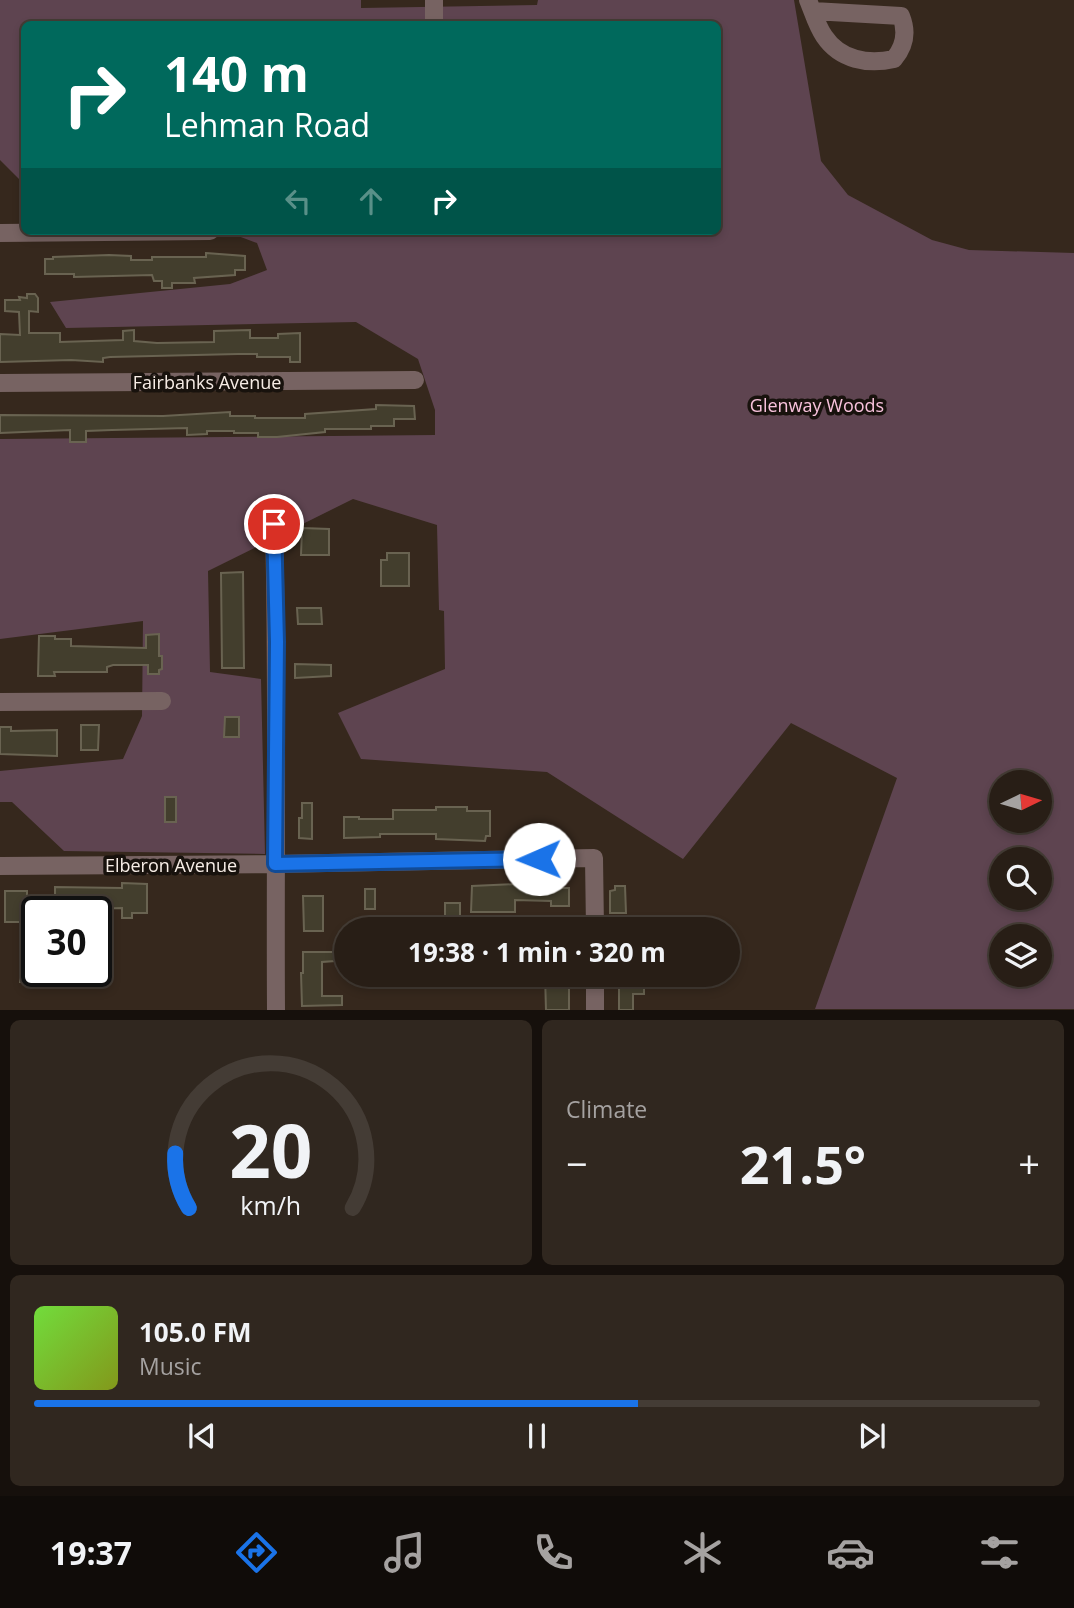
<!DOCTYPE html>
<html lang="en">
<head>
<meta charset="utf-8">
<style>
	:root { --surface:#281e16; --page:#30271f; --text:#f1f3f6; --muted:#a5a2a1; --line:#443c35; --accent:#1a73e8 }
	body { margin:0; font-family:"Open Sans",sans-serif; background:var(--page); color:var(--text); height:100vh; display:flex; flex-direction:column; font-size:26px; white-space:nowrap }
	* { box-sizing:border-box; margin:0 }
	p { font-size:23px; color:var(--muted) }
	.icon { flex:none; width:38px; height:38px; fill:none; stroke:currentColor; stroke-width:2; stroke-linecap:round; stroke-linejoin:round }
	.map { position:relative; height:1010px; overflow:hidden }
	.panel { display:flex; flex-direction:column; gap:10px; padding:10px; background:#16100c; flex:1 }
	.panel>* { flex:none }
	.banner { position:absolute; left:21px; top:21px; width:700px; height:214px; border-radius:10px; box-shadow:0 4px 10px #0003,0 0 0 2px var(--line); background:#00695c; color:#fff; overflow:hidden }
	.needle { width:46px; rotate:85deg }
	.fabs { position:absolute; left:989px; top:770px; display:grid; gap:14px }
	.fabs a { display:grid; place-items:center; width:63px; height:63px; border-radius:50%; background:var(--surface); box-shadow:0 4px 10px #0003,0 0 0 2px var(--line); font-size:35px }
	.speed { position:absolute; left:21px; top:896px; display:flex; gap:14px; font-size:35px; font-weight:700; text-align:center }
	.speed>* { display:grid; place-content:center; width:91px; height:91px; border-radius:50%; background:var(--surface); box-shadow:0 4px 10px #0003,0 0 0 2px var(--line); line-height:1 }
	.speed .limit { border:4px solid #111; border-radius:10px; background:#fff; color:#111 }
	.pin { position:absolute; display:grid; place-items:center; width:60px; height:60px; color:#fff; margin:-30px; border:4px solid #fff; border-radius:50%; box-shadow:0 2px 7px #0007 }
	.me { position:absolute; width:77px; margin:-38px; rotate:269deg; stroke-linejoin:round; filter:drop-shadow(0 0 5px #0008) }
	.turn { display:flex; align-items:center; gap:24px; height:147px; padding:0 28px; font-size:32px }
	.turn .icon { width:91px; height:91px; stroke-width:2.5 }
	.turn b { display:block; font-size:49px; line-height:60px }
	.lanes { display:flex; align-items:center; height:66px; padding:0 28px; background:#0003; justify-content:center; gap:35px; direction:ltr }
	.lanes .off { opacity:.35 }
	.big { font-size:52px; font-weight:700; line-height:1.1 }
	.panel .tile { flex:1; display:flex; flex-direction:column; justify-content:center; gap:10px; min-width:0; padding:0 24px; border-radius:10px; background:var(--page) }
	.panel .dial { align-items:center; gap:0 }
	.dial svg { height:182px; overflow:visible; fill:none; stroke:var(--line); stroke-width:7; stroke-linecap:round; text-anchor:middle }
	.dial text { fill:var(--text); stroke:none }
	.song { display:flex; align-items:center; gap:21px }
	.cover { width:84px; height:84px; border-radius:10px; background:linear-gradient(135deg,hsl(100 70% 55%),hsl(70 70% 35%)) }
	.played { height:7px; border-radius:4px; background:linear-gradient(90deg,var(--accent) 60%,var(--line) 60%) }
	.keys { display:flex; justify-content:space-around; direction:ltr }
	.heat { display:flex; justify-content:space-between; align-items:center; font-size:38px; direction:ltr }
	.panel .tiles { flex:1; display:grid; gap:10px; grid-template-columns:1fr 1fr }
	.tile:last-child { grid-column:span 2 }
	.trip { position:absolute; left:334px; top:917px; width:406px; height:70px; border-radius:35px; background:var(--surface); box-shadow:0 4px 10px #0003,0 0 0 2px var(--line); font-weight:700; line-height:70px; text-align:center }
	.menu { display:flex; height:112px; justify-content:space-around; align-items:center; background:#100c09; color:var(--muted) }
	.menu .icon { width:49px; height:49px }
	.menu .selected { color:var(--accent) }
	.menu b { font-size:32px; color:var(--text) }
	.map>svg:first-child { display:block }
	.green { fill:#5e4450; fill-rule:evenodd }
	.building { fill:#433e2d; stroke:#696351; stroke-width:2 }
	.lines { fill:none; stroke-linecap:round; stroke-linejoin:round }
	.minor { stroke:#776362; stroke-width:18 }
	.route-casing { stroke:#114b97; stroke-width:18 }
	.route { stroke:#1a73e8; stroke-width:12 }
	.labels { text-anchor:middle; dominant-baseline:central; stroke-width:7; stroke-linejoin:round; paint-order:stroke }
	.street-label { font-size:18px; fill:#f7ede6; stroke:#18120d }
	.park-label { font-size:18px; fill:#f8c2dc; stroke:#18120d }
</style>
</head>
<body>
<div class="map">
<svg width="1074" height="1010" viewBox="0 0 1074 1010">
	<rect width="100%" height="100%" fill="#36281d"/>
	<path class="green" d="M 0,0 L 361,0 L 361,8 L 537,5 L 538,0 L 794,0 L 821,161 L 848,195 L 932,240 L 969,250 L 1074,253 L 1074,1009 L 815,1009 L 897,778 L 791,723 L 683,859 L 547,772 L 361,759 L 338,713 L 445,669 L 444,611 L 439,610 L 437,525 L 353,499 L 208,571 L 210,672 L 261,679 L 265,854 L 64,851 L 12,802 L 0,802 L 0,771 L 123,759 L 142,716 L 143,621 L 0,639 L 0,439 L 435,435 L 435,410 L 418,359 L 356,322 L 66,328 L 50,302 L 230,284 L 267,270 L 257,243 L 225,231 L 718,231 L 718,24 L 24,24 L 24,179 L 19,179 L 0,160 ZM 1001,782 L 1040,782 L 1040,821 L 1001,821 ZM 1001,859 L 1040,859 L 1040,898 L 1001,898 ZM 1001,936 L 1040,936 L 1040,975 L 1001,975 Z"/>
	<path class="building" d="M 206,253 L 245,256 L 245,270 L 235,270 L 235,275 L 194,278 L 195,283 L 172,283 L 172,288 L 162,288 L 162,281 L 154,281 L 152,275 L 74,277 L 74,274 L 45,274 L 45,259 L 53,259 L 53,257 L 109,255 L 131,256 L 131,260 L 152,260 L 152,257 L 206,257 Z
		M 27,294 L 35,294 L 38,298 L 38,312 L 29,311 L 29,333 L 60,333 L 60,342 L 123,340 L 123,331 L 134,330 L 134,341 L 157,343 L 214,342 L 214,331 L 250,330 L 250,338 L 278,338 L 278,334 L 300,333 L 300,362 L 290,362 L 290,357 L 257,357 L 257,354 L 238,354 L 110,357 L 103,358 L 103,362 L 71,360 L 0,362 L 0,334 L 20,335 L 19,312 L 5,311 L 5,300 L 20,300 L 19,297 L 27,298 Z
		M 376,405 L 414,406 L 415,419 L 394,419 L 394,426 L 371,426 L 371,429 L 325,429 L 325,432 L 277,437 L 258,437 L 258,433 L 234,433 L 234,431 L 207,431 L 207,434 L 187,435 L 187,428 L 112,430 L 86,431 L 86,442 L 70,442 L 70,430 L 0,433 L 0,415 L 163,416 L 230,412 L 230,416 L 255,416 L 255,418 L 305,418 L 305,414 L 376,409 Z
		M 302,528 L 329,529 L 329,555 L 301,555 Z
		M 387,553 L 409,553 L 409,586 L 381,586 L 381,560 L 387,560 Z
		M 243,572 L 244,668 L 222,668 L 221,573 Z
		M 297,608 L 321,608 L 322,624 L 298,624 Z
		M 159,634 L 159,656 L 162,656 L 162,669 L 159,670 L 159,674 L 148,674 L 148,665 L 113,665 L 107,667 L 107,672 L 54,672 L 55,676 L 38,676 L 39,636 L 55,636 L 55,639 L 71,639 L 71,646 L 146,648 L 146,635 Z
		M 295,664 L 331,665 L 331,676 L 295,678 Z
		M 225,717 L 239,717 L 239,737 L 224,737 Z
		M 81,725 L 99,725 L 98,750 L 81,750 Z
		M 0,727 L 11,727 L 11,731 L 57,730 L 57,756 L 0,754 Z
		M 165,797 L 176,797 L 176,822 L 165,822 Z
		M 302,803 L 312,803 L 312,839 L 299,838 L 299,818 L 302,818 Z
		M 436,807 L 467,807 L 467,811 L 490,811 L 490,836 L 486,836 L 485,841 L 436,839 L 436,834 L 380,834 L 380,837 L 344,838 L 344,817 L 359,817 L 359,819 L 393,819 L 393,810 L 436,810 Z
		M 122,883 L 147,884 L 147,913 L 132,913 L 132,918 L 122,918 L 122,908 L 55,910 L 55,887 L 122,888 Z
		M 517,884 L 535,884 L 535,888 L 569,888 L 569,906 L 551,906 L 551,901 L 515,900 L 515,912 L 471,912 L 472,886 Z
		M 615,886 L 625,886 L 626,913 L 610,913 L 610,891 L 615,890 Z
		M 365,889 L 375,889 L 375,909 L 365,909 Z
		M 5,891 L 27,891 L 27,922 L 5,922 Z
		M 303,896 L 323,896 L 323,931 L 304,931 Z
		M 445,903 L 460,903 L 460,925 L 445,925 Z
		M 303,952 L 335,952 L 335,961 L 322,962 L 322,996 L 342,996 L 342,1005 L 302,1006 L 301,973 L 303,973 Z
		M 20,968 L 35,968 L 35,982 L 20,982 Z
		M 545,975 L 569,976 L 569,1010 L 546,1010 Z
		M 619,979 L 638,979 L 638,983 L 644,983 L 644,994 L 633,994 L 633,1010 L 619,1010 Z"/>
	<g class="lines">
		<path class="minor" d="M 434,0 L 434,24
			M 808,0 C 813,12 817,26 824,36 C 840,60 868,65 894,59 C 905,46 907,31 901,16 L 813,11
			M 0,233 L 210,231
			M 0,383 L 415,380
			M 274,524 C 278,686 275,847 276,1010
			M 0,702 L 162,701
			M 0,866 L 275,864 L 594,858 L 595,929
			M 595,975 L 595,1010"/>
	</g>
	<g class="lines">
		<defs>
			<path id="route" d="M 274,524 L 277,642 L 275,864 L 539,859"/>
		</defs>
		<use href="#route" class="route-casing"/>
		<use href="#route" class="route"/>
	</g>
	<g class="labels">
		<g class="street-label">
			<text x="207" y="382">Fairbanks Avenue</text>
			<text x="171" y="865">Elberon Avenue</text>
		</g>
		<g class="park-label">
			<text x="817" y="405">Glenway Woods</text>
		</g>
	</g>
</svg>
<div class="fabs">
<a><svg class="needle" viewBox="-14 -14 28 28"><path d="M0-13l5 13h-10z" fill="#e53935"/><path d="M0 13l5-13h-10z" fill="#a5a2a1"/></svg></a>
<a><svg class="icon" aria-label="search" viewBox="0 0 24 24"><circle cx="10" cy="10" r="6"/><path d="M15 15l6 6"/></svg></a>
<a><svg class="icon" aria-label="layers" viewBox="0 0 24 24"><path d="M12 4l9 5-9 5-9-5zM3 14l9 5 9-5"/></svg></a>
</div>
<div class="speed"><div class="limit">30</div></div>
<div class="pin" style="left:274px;top:524px;background:#d93025"><svg class="icon" aria-label="arrive" viewBox="0 0 24 24"><path d="M6 21V4h12l-3 4 3 4H6"/></svg></div>
<svg class="me" style="left:539px;top:859px" viewBox="-20 -20 40 40"><circle r="19" fill="#fff"/><path d="M0-13L10 11 0 6-10 11z" fill="#1a73e8"/></svg>
<div class="trip">19:38 · 1 min · 320 m</div>
<div class="banner">
<div class="turn"><svg class="icon" aria-label="right" viewBox="0 0 24 24"><path d="M7 20v-9h11M14 6l5 5-5 5"/></svg><div><b>140 m</b>Lehman Road</div></div>
<div class="lanes"><svg class="icon off" aria-label="left" viewBox="0 0 24 24"><path d="M17 20v-9H6M10 6l-5 5 5 5"/></svg><svg class="icon off" aria-label="ahead" viewBox="0 0 24 24"><path d="M12 20V5M6 11l6-6 6 6"/></svg><svg class="icon" aria-label="right" viewBox="0 0 24 24"><path d="M7 20v-9h11M14 6l5 5-5 5"/></svg></div>
</div>
</div>
<section class="panel">
<div class="tiles">
<div class="tile dial"><svg viewBox="0 0 100 80">
<path d="M14 69A42 42 0 1 1 86 69"/>
<path d="M14 69A42 42 0 0 1 8 45" stroke="#1a73e8"/>
<text x="50" y="56" font-size="32" font-weight="700">20</text>
<text x="50" y="72" font-size="11">km/h</text>
</svg></div>
<div class="tile"><p>Climate</p>
<div class="heat"><a>−</a><b class="big">21.5°</b><a>+</a></div>
</div>
<div class="tile">
<div class="song"><i class="cover"></i><div><b>105.0 FM</b><p>Music</p></div></div>
<div class="played"></div>
<div class="keys"><svg class="icon" aria-label="previous" viewBox="0 0 24 24"><path d="M18 5L8 12l10 7zM5 5v14"/></svg><svg class="icon" aria-label="pause" viewBox="0 0 24 24"><path d="M8 5v14M16 5v14"/></svg><svg class="icon" aria-label="next" viewBox="0 0 24 24"><path d="M6 5l10 7-10 7zM19 5v14"/></svg></div>
</div>
</div>
</section>
<nav class="menu">
<b>19:37</b>
<svg class="icon selected" aria-label="directions" viewBox="0 0 24 24"><path d="M12 3l9 9-9 9-9-9zM9 14v-3h6M13 9l2 2-2 2"/></svg>
<svg class="icon" aria-label="music" viewBox="0 0 24 24"><path d="M9 18V5l10-2v13"/><circle cx="6" cy="18" r="3"/><circle cx="16" cy="16" r="3"/></svg>
<svg class="icon" aria-label="phone" viewBox="0 0 24 24"><path d="M5 4h4l2 5-3 2q2 4 5 5l2-3 5 2v4C11 20 4 13 5 4z"/></svg>
<svg class="icon" aria-label="climate" viewBox="0 0 24 24"><path d="M12 3v18M4 7l16 10M4 17L20 7"/></svg>
<svg class="icon" aria-label="car" viewBox="0 0 24 24"><path d="M5 17H2v-5l4-1 3-4h7l3 4 3 1v5h-3M9 17h6M6 11h13"/><circle cx="7" cy="17" r="2"/><circle cx="17" cy="17" r="2"/></svg>
<svg class="icon" aria-label="filters" viewBox="0 0 24 24"><path d="M4 7h16M4 17h16"/><circle cx="9" cy="7" r="2"/><circle cx="15" cy="17" r="2"/></svg>
</nav>
</body>
</html>
